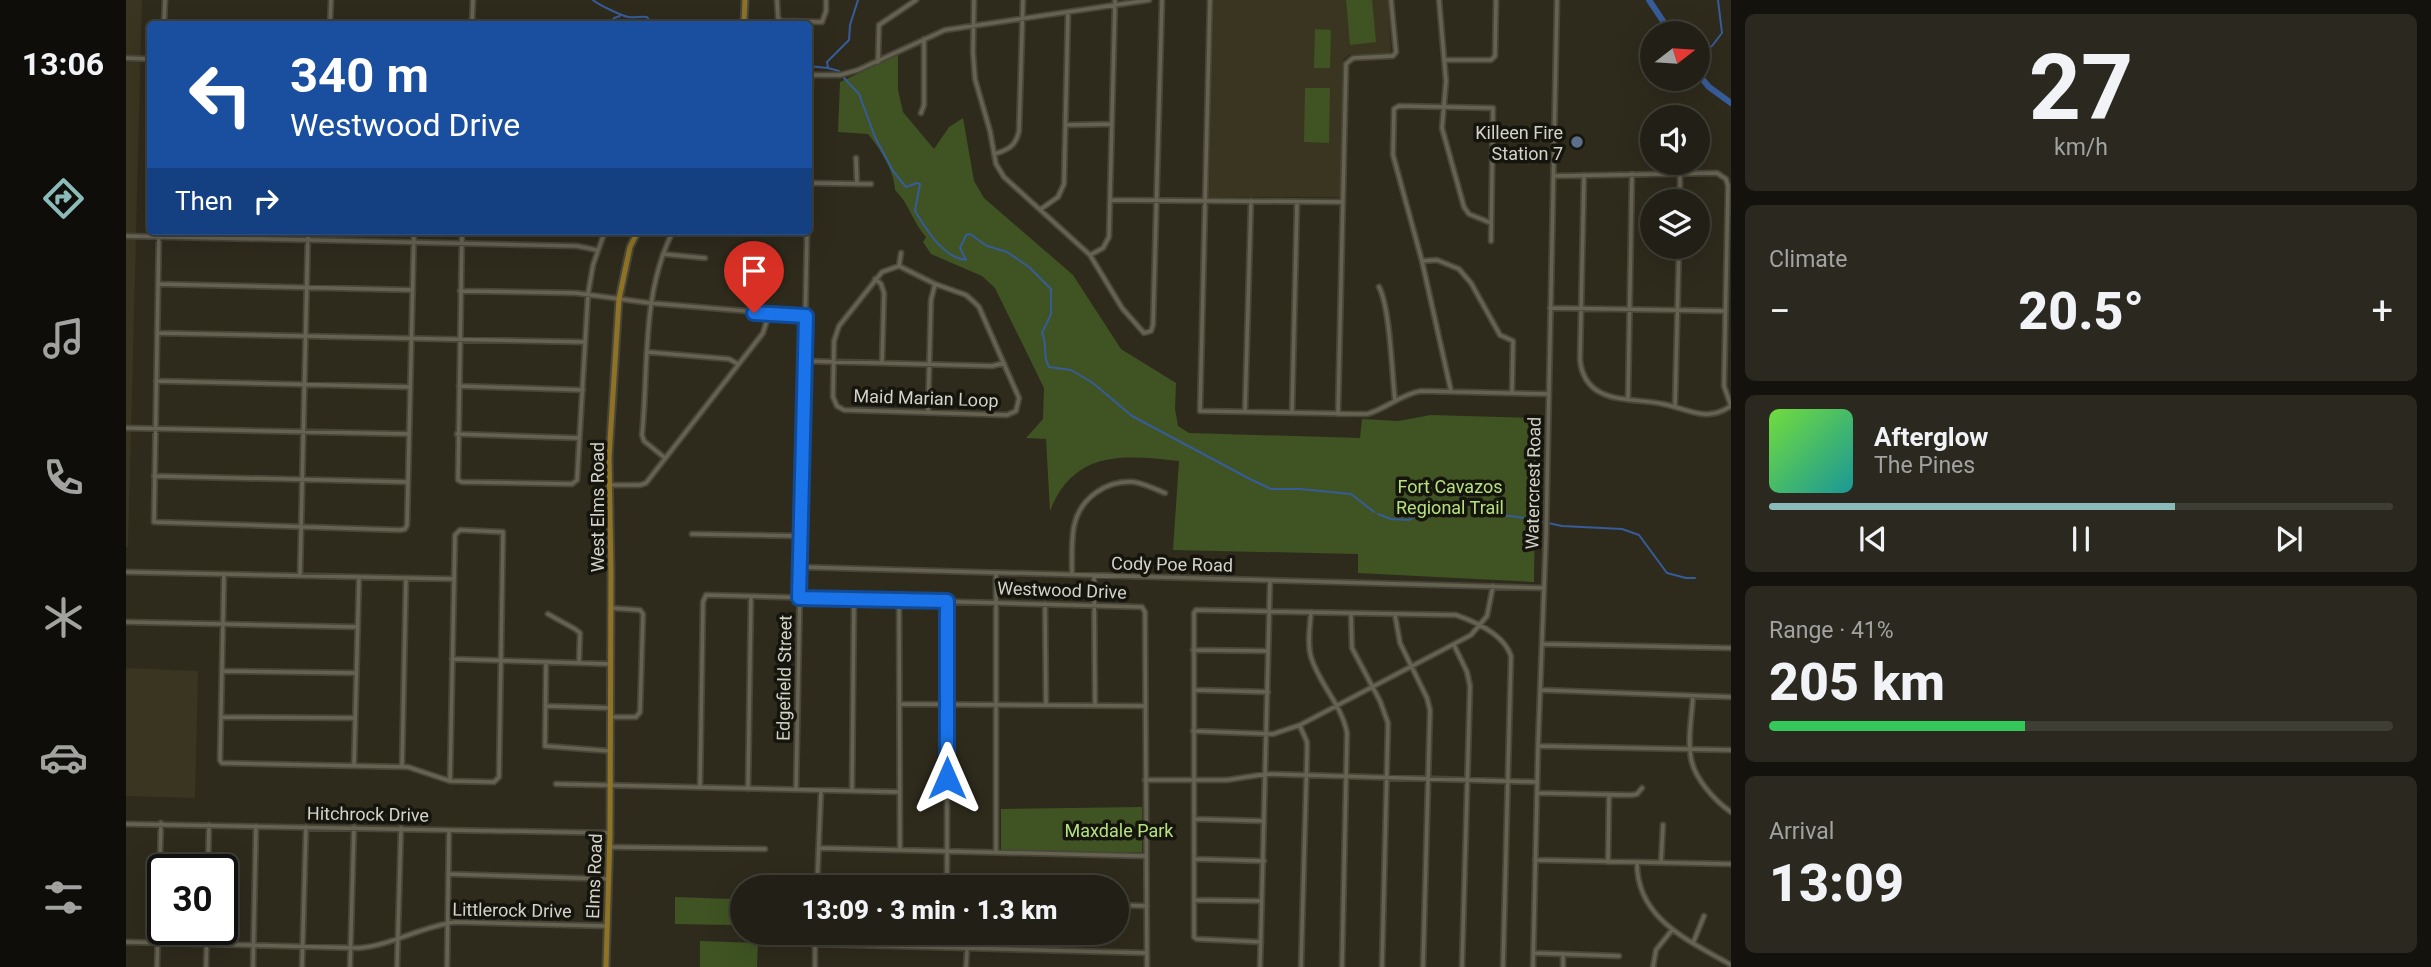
<!DOCTYPE html>
<html lang="en">
<head>
<meta charset="utf-8">
<style>
	:root { --surface:#222016; --page:#2a281f; --text:#f1f3f6; --muted:#a2a3a1; --line:#3f3e35; --accent:#8bbbb9 }
	body { margin:0; font-family:Roboto,sans-serif; background:var(--page); color:var(--text); height:100vh; display:flex; flex-direction:column; font-size:26px; white-space:nowrap }
	* { box-sizing:border-box; margin:0 }
	p { font-size:23px; color:var(--muted) }
	.icon { flex:none; width:38px; height:38px; fill:none; stroke:currentColor; stroke-width:2; stroke-linecap:round; stroke-linejoin:round }
	.map { position:relative; flex:1; overflow:hidden }
	.details { display:flex; flex-direction:column; gap:14px; padding:14px; background:#13120c; width:700px }
	.details>* { flex:none }
	.banner { position:absolute; left:21px; top:21px; width:665px; height:214px; border-radius:7px; box-shadow:0 7px 28px #0002,0 0 0 2px var(--line); background:#1a4fa0; color:#fff; overflow:hidden }
	.needle { width:46px; rotate:73deg }
	.buttons { position:absolute; left:1514px; top:21px; display:grid; gap:14px }
	.buttons a { display:grid; place-items:center; width:70px; height:70px; border-radius:50%; background:var(--surface); box-shadow:0 7px 28px #0002,0 0 0 2px var(--line); font-size:35px }
	.speed { position:absolute; left:21px; top:854px; display:flex; gap:14px; font-size:35px; font-weight:700; text-align:center }
	.speed>* { display:grid; place-content:center; width:91px; height:91px; border-radius:50%; background:var(--surface); box-shadow:0 7px 28px #0002,0 0 0 2px var(--line); line-height:1 }
	.speed .limit { border:4px solid #111; border-radius:10px; background:#fff; color:#111 }
	.pin { position:absolute; display:grid; place-items:center; width:60px; height:60px; color:#fff; margin:-72px -30px; border-radius:50% 50% 50% 0; rotate:-45deg; box-shadow:0 0 7px #0007 }
	.pin .icon { rotate:45deg }
	.me { position:absolute; width:77px; margin:-38px; rotate:0deg; stroke-linejoin:round; filter:drop-shadow(0 0 5px #0008) }
	.turn { display:flex; align-items:center; gap:24px; height:147px; padding:0 28px; font-size:32px }
	.turn .icon { width:91px; height:91px; stroke-width:2.5 }
	.turn b { display:block; font-size:49px; line-height:60px }
	.then { display:flex; align-items:center; height:66px; padding:0 28px; background:#0003; gap:14px; font-size:26px }
	.big { font-size:52px; font-weight:800; line-height:1.1 }
	.details .widget { flex:1; display:flex; flex-direction:column; justify-content:center; gap:10px; min-width:0; padding:0 24px; border-radius:10px; background:var(--page) }
	.details .dial { align-items:center; gap:0 }
	.dial b { font-size:91px; line-height:1 }
	.song { display:flex; align-items:center; gap:21px }
	.cover { width:84px; height:84px; border-radius:10px; background:linear-gradient(135deg,hsl(100 70% 55%),hsl(180 70% 35%)) }
	.played { height:7px; border-radius:4px; background:linear-gradient(90deg,var(--accent) 65%,var(--line) 65%) }
	.keys { display:flex; justify-content:space-around; direction:ltr }
	.heat { display:flex; justify-content:space-between; align-items:center; font-size:38px; direction:ltr }
	.charge { height:10px; border-radius:5px; background:linear-gradient(90deg,#34c759 41%,var(--line) 0) }
	.trip { position:absolute; left:604px; top:875px; width:399px; height:70px; border-radius:35px; background:var(--surface); box-shadow:0 7px 28px #0002,0 0 0 2px var(--line); font-weight:800; line-height:70px; text-align:center }
	main { display:flex; flex:1; min-height:0 }
	.tabs { display:flex; flex-direction:column; width:126px; justify-content:space-around; align-items:center; background:#0e0d09; color:var(--muted) }
	.tabs .icon { width:49px; height:49px }
	.tabs .selected { color:var(--accent) }
	.tabs b { font-size:32px; color:var(--text) }
	.map>svg:first-child { display:block }
	.built { fill:#3a3520 }
	.green { fill:#3f5422 }
	.lines { fill:none; stroke-linecap:round; stroke-linejoin:round }
	.stream { stroke:#375c9a; stroke-width:2 }
	.river { stroke:#375c9a; stroke-width:6 }
	.minor-casing { stroke:#484639; stroke-width:7 }
	.major-casing { stroke:#484639; stroke-width:9 }
	.minor { stroke:#666252; stroke-width:3.5 }
	.major { stroke:#8e7326; stroke-width:5 }
	.route-casing { stroke:#114b97; stroke-width:18 }
	.route { stroke:#1a73e8; stroke-width:12 }
	.service-dot { fill:#5c6f8a; stroke:#15140d; stroke-width:2.5 }
	.labels { text-anchor:middle; dominant-baseline:central; stroke-width:7; stroke-linejoin:round; paint-order:stroke }
	.poi-label { font-size:18px; fill:#d4d3c9; stroke:#15140d; text-anchor:end }
	.street-label { font-size:18px; fill:#d4d3c9; stroke:#15140d }
	.park-label { font-size:18px; fill:#b6e27d; stroke:#15140d }
</style>
</head>
<body>
<main>
<nav class="tabs">
<b>13:06</b>
<svg class="icon selected" aria-label="directions" viewBox="0 0 24 24"><path d="M12 3l9 9-9 9-9-9zM9 14v-3h6M13 9l2 2-2 2"/></svg>
<svg class="icon" aria-label="music" viewBox="0 0 24 24"><path d="M9 18V5l10-2v13"/><circle cx="6" cy="18" r="3"/><circle cx="16" cy="16" r="3"/></svg>
<svg class="icon" aria-label="phone" viewBox="0 0 24 24"><path d="M5 4h4l2 5-3 2q2 4 5 5l2-3 5 2v4C11 20 4 13 5 4z"/></svg>
<svg class="icon" aria-label="climate" viewBox="0 0 24 24"><path d="M12 3v18M4 7l16 10M4 17L20 7"/></svg>
<svg class="icon" aria-label="car" viewBox="0 0 24 24"><path d="M5 17H2v-5l4-1 3-4h7l3 4 3 1v5h-3M9 17h6M6 11h13"/><circle cx="7" cy="17" r="2"/><circle cx="17" cy="17" r="2"/></svg>
<svg class="icon" aria-label="filters" viewBox="0 0 24 24"><path d="M4 7h16M4 17h16"/><circle cx="9" cy="7" r="2"/><circle cx="15" cy="17" r="2"/></svg>
</nav>
<div class="map">
<svg width="1605" height="967" viewBox="0 0 1605 967">
	<rect width="100%" height="100%" fill="#2e2b1d"/>
	<path class="built" d="M 0,0 L 16,0 L 2,547 L 0,547 Z
		M 1087,0 L 1262,0 L 1265,53 L 1263,55 L 1224,54 L 1217,60 L 1214,197 L 1083,197 Z
		M 0,668 L 72,671 L 69,798 L 0,796 Z"/>
	<path class="green" d="M 1220,0 L 1246,0 L 1250,42 L 1224,45 Z
		M 1189,29 L 1205,30 L 1204,68 L 1188,68 Z
		M 772,55 L 772,90 L 777,112 L 808,149 L 823,127 L 837,118 L 848,181 L 858,198 L 947,275 L 995,349 L 1050,383 L 1049,409 L 1052,426 L 1063,433 L 1234,438 L 1236,419 L 1272,421 L 1305,415 L 1410,418 L 1408,582 L 1232,573 L 1232,554 L 1047,550 L 1053,461 C 999,455 948,449 924,511 L 920,439 L 900,438 L 917,419 L 918,388 L 869,288 L 856,276 L 805,254 L 797,242 L 800,237 C 787,223 783,203 769,190 C 769,172 753,147 742,134 L 712,132 L 714,82 Z
		M 1179,88 L 1204,88 L 1203,143 L 1178,142 Z
		M 1016,807 L 1016,852 L 875,852 L 875,809 Z
		M 549,897 L 607,899 L 606,925 L 549,924 Z
		M 574,941 L 632,943 L 631,967 L 574,967 Z"/>
	<g class="lines">
		<path class="stream" d="M 467,0 C 471,4 498,17 503,17 C 509,18 515,16 521,17 L 526,24
			M 485,24 L 488,18 L 494,16
			M 1572,54 L 1586,46 L 1596,33 L 1592,0
			M 682,66 L 702,68
			M 713,71 L 702,68 L 701,62 L 723,40 L 724,25 L 732,0
			M 718,78 L 733,94 L 749,137 L 767,171 L 780,187 L 791,183 L 794,184 L 789,211 C 801,230 816,257 840,260 L 834,248 L 840,235 L 844,234 L 861,246 L 881,252 L 903,267 L 925,289 L 925,314 L 916,333 C 922,344 916,356 923,367 L 945,370 L 967,383 L 1006,416 L 1124,479 L 1145,489 L 1174,489 L 1225,494 L 1248,512
			M 1252,514 L 1265,519 L 1283,520 L 1305,507 L 1341,501 L 1349,504 L 1352,512 L 1399,518 L 1436,526 L 1496,529 L 1513,535 L 1541,573 L 1560,578 L 1569,578"/>
		<path class="river" d="M 1523,0 L 1545,33
			M 1572,74 L 1583,87 L 1605,103"/>
		<defs>
			<path id="minor" d="M 651,0 L 652,18 L 655,21 L 696,22 L 700,11 L 700,0
				M 848,0 L 847,52 L 849,79 L 864,131 L 870,164 L 878,177 L 964,255 L 996,308 L 1018,333 L 1025,331 L 1027,325 L 1036,0
				M 1084,0 L 1074,411 L 1241,414 C 1260,409 1275,394 1295,391 L 1423,394
				M 1313,0 L 1320,81 L 1316,128 L 1338,207 L 1343,214 L 1365,223
				M 38,24 L 39,0
				M 204,24 L 205,0
				M 346,24 L 347,0
				M 0,58 L 24,59
				M 1318,60 L 1365,60 L 1369,56 L 1370,0
				M 752,62 L 753,25 L 790,0
				M 682,75 L 714,75 L 732,70 L 819,30 L 1023,0
				M 795,113 L 798,105 L 798,39
				M 940,125 L 986,124
				M 868,154 C 882,150 890,146 893,131 L 897,0
				M 730,158 L 731,184
				M 682,160 L 685,76
				M 1458,175 L 1454,360 C 1459,406 1505,397 1537,404 C 1563,409 1580,423 1605,406
				M 1428,176 L 1591,173 L 1600,179 L 1602,186 L 1598,386 L 1605,406
				M 682,183 L 745,184
				M 985,200 L 1217,202
				M 1554,201 L 1554,173
				M 915,209 L 932,197 L 938,184 L 942,12
				M 33,231 L 28,522 L 274,530 L 279,529 L 281,525 L 288,231
				M 336,231 L 332,480 L 336,482 L 446,484 L 451,480 L 462,294 L 467,265 L 479,231
				M 0,236 L 451,246 L 471,250
				M 537,254 L 579,258
				M 964,255 L 977,248 L 983,237 L 989,0
				M 1296,261 L 1311,260 L 1333,269 L 1345,283 L 1374,335 L 1387,341 L 1386,393
				M 773,266 L 809,284 L 840,295 L 848,302 L 853,307 L 893,398 L 890,411 L 881,415 L 718,410 L 711,406 L 707,397 L 708,341 L 713,326 L 756,272 Z
				M 773,266 L 775,253
				M 749,279 L 755,284 L 758,293 L 756,363
				M 32,284 L 287,290
				M 1253,287 C 1264,307 1266,374 1269,401
				M 334,291 L 450,293 L 524,303 L 680,316
				M 1424,308 L 1599,311
				M 31,333 L 459,342
				M 521,352 L 603,359 L 612,364
				M 678,361 L 866,366 L 878,363
				M 30,381 L 284,387
				M 333,386 L 457,390
				M 1325,391 L 1296,261 L 1267,155 L 1268,109 L 1273,106 L 1367,108 L 1365,241
				M 1502,399 L 1506,174
				M 1549,406 L 1553,247
				M 1119,411 L 1125,201
				M 802,412 L 805,300 L 809,284
				M 1166,413 L 1171,202
				M 1212,414 L 1220,64 L 1227,58 L 1267,56 L 1270,52 L 1265,0
				M 0,428 L 283,434
				M 331,434 L 453,438
				M 539,458 L 518,441 L 516,435 C 523,365 515,295 547,231
				M 28,476 L 281,482
				M 484,485 L 514,485 L 520,483 L 637,333 L 643,314
				M 566,534 L 674,536
				M 673,567 L 1418,588
				M 0,572 L 328,579
				M 98,574 L 94,760 L 96,763 L 282,767 L 324,781 L 368,782 L 373,777 L 377,532 L 334,530 L 329,535 L 324,781
				M 174,575 L 182,231
				M 946,575 C 946,560 945,542 948,526 C 954,498 980,480 1008,482 C 1019,484 1029,489 1039,493
				M 968,576 L 969,705
				M 773,600 L 774,849
				M 821,601 L 821,887
				M 919,604 L 920,705
				M 1185,612 C 1184,627 1181,643 1185,657 C 1193,684 1216,705 1221,733 L 1216,967
				M 422,614 L 449,629 L 454,633 L 453,663
				M 1225,614 L 1226,648 L 1254,701 L 1262,723 L 1256,967
				M 1269,615 L 1274,643 L 1301,698 L 1304,710 L 1297,967
				M 0,622 L 231,627
				M 1417,644 L 1605,648
				M 1328,645 L 1341,672 L 1344,686 L 1336,967
				M 1067,650 L 1141,651
				M 326,659 L 484,664
				M 420,662 L 419,746 L 484,751
				M 96,671 L 230,673
				M 1068,690 L 1142,692
				M 1415,690 L 1605,697
				M 1567,696 C 1566,716 1561,739 1565,758 C 1568,778 1589,801 1605,812
				M 774,704 L 1018,706
				M 420,706 L 484,708
				M 95,717 L 229,718
				M 484,717 L 510,717 L 514,712 L 517,614 L 514,610 L 485,608
				M 1174,726 L 1181,742 L 1181,753 L 1175,967
				M 1067,731 L 1147,734 L 1174,725 L 1345,635 L 1361,616 L 1367,586
				M 1412,746 L 1605,750
				M 228,766 L 233,577
				M 276,767 L 280,578
				M 1019,780 L 1101,780 L 1140,774 L 1411,782
				M 430,784 L 774,792
				M 574,787 L 577,602 L 580,595 L 1016,607 L 1019,612 L 1021,967
				M 622,789 L 625,597
				M 670,790 L 681,231
				M 726,791 L 728,598
				M 1411,793 L 1506,795 L 1511,794 L 1516,788
				M 1068,819 L 1138,821
				M 0,824 L 484,833
				M 483,847 L 639,849
				M 693,848 L 1019,856
				M 870,852 L 870,574
				M 1068,859 L 1138,861
				M 1409,860 L 1605,864
				M 1482,862 L 1483,795
				M 1535,862 L 1537,825
				M 1511,863 C 1511,919 1562,940 1605,965
				M 82,870 L 83,825
				M 322,874 L 482,879
				M 691,887 L 695,791
				M 1068,900 L 1135,901
				M 990,905 L 1021,906
				M 0,942 L 233,948 C 267,945 296,926 330,922 L 480,926
				M 1135,942 L 1071,939 L 1068,937 L 1068,613 L 1070,610 L 1330,615 C 1350,622 1378,634 1385,656 L 1377,967
				M 1567,943 L 1578,916
				M 689,944 L 1021,953
				M 1408,953 L 1493,956
				M 31,967 L 35,823
				M 80,967 L 81,929
				M 127,967 L 130,826
				M 176,967 L 180,827
				M 224,967 L 228,827
				M 271,967 L 275,828
				M 321,967 L 323,831
				M 689,967 L 689,933
				M 840,967 L 842,933
				M 1134,967 L 1144,581
				M 1407,967 L 1412,746 L 1420,536 L 1431,0
				M 1437,967 L 1437,954
				M 1527,967 L 1530,950 L 1546,930"/>
			<path id="major" d="M 618,24 L 619,0
				M 480,967 L 484,833 L 485,571 L 483,457 L 493,299 L 504,247 L 512,231"/>
		</defs>
		<use href="#minor" class="minor-casing"/>
		<use href="#major" class="major-casing"/>
		<use href="#minor" class="minor"/>
		<use href="#major" class="major"/>
	</g>
	<g class="lines">
		<defs>
			<path id="route" d="M 628,313 L 680,316 L 673,598 L 821,601 L 821,778"/>
		</defs>
		<use href="#route" class="route-casing"/>
		<use href="#route" class="route"/>
	</g>
	<circle class="service-dot" cx="1451" cy="142" r="7"/>
	<g class="labels">
		<g class="poi-label">
			<text x="1437" y="132">Killeen Fire<tspan x="1437" dy="21">Station 7</tspan></text>
		</g>
		<g class="street-label">
			<text transform="translate(800 398) rotate(2)">Maid Marian Loop</text>
			<text transform="translate(1407 483) rotate(-89)">Watercrest Road</text>
			<text transform="translate(471 507) rotate(-90)">West Elms Road</text>
			<text transform="translate(1046 564) rotate(1)">Cody Poe Road</text>
			<text transform="translate(936 590) rotate(2)">Westwood Drive</text>
			<text transform="translate(658 678) rotate(-89)">Edgefield Street</text>
			<text transform="translate(242 814) rotate(1)">Hitchrock Drive</text>
			<text transform="translate(468 876) rotate(-88)">Elms Road</text>
			<text transform="translate(386 910) rotate(1)">Littlerock Drive</text>
		</g>
		<g class="park-label">
			<text x="1324" y="486">Fort Cavazos<tspan x="1324" dy="21">Regional Trail</tspan></text>
			<text x="993" y="830">Maxdale Park</text>
		</g>
	</g>
</svg>
<div class="buttons">
<a><svg class="needle" viewBox="-14 -14 28 28"><path d="M0-13l5 13h-10z" fill="#e53935"/><path d="M0 13l5-13h-10z" fill="#a2a3a1"/></svg></a>
<a><svg class="icon" aria-label="sound" viewBox="0 0 24 24"><path d="M4 9h4l5-4v14l-5-4H4zM17 9q2 3 0 6"/></svg></a>
<a><svg class="icon" aria-label="layers" viewBox="0 0 24 24"><path d="M12 4l9 5-9 5-9-5zM3 14l9 5 9-5"/></svg></a>
</div>
<div class="speed"><div class="limit">30</div></div>
<div class="pin" style="left:628px;top:313px;background:#d93025"><svg class="icon" aria-label="arrive" viewBox="0 0 24 24"><path d="M6 21V4h12l-3 4 3 4H6"/></svg></div>
<svg class="me" style="left:821px;top:778px" viewBox="-20 -20 40 40"><path d="M0-17L14 15 0 8-14 15z" fill="#1a73e8" stroke="#fff" stroke-width="4"/></svg>
<div class="trip">13:09 · 3 min · 1.3 km</div>
<div class="banner">
<div class="turn"><svg class="icon" aria-label="left" viewBox="0 0 24 24"><path d="M17 20v-9H6M10 6l-5 5 5 5"/></svg><div><b>340 m</b>Westwood Drive</div></div>
<div class="then">Then<svg class="icon" aria-label="right" viewBox="0 0 24 24"><path d="M7 20v-9h11M14 6l5 5-5 5"/></svg></div>
</div>
</div>
<section class="details">
<div class="widget dial"><b>27</b><p>km/h</p></div>
<div class="widget"><p>Climate</p>
<div class="heat"><a>−</a><b class="big">20.5°</b><a>+</a></div>
</div>
<div class="widget">
<div class="song"><i class="cover"></i><div><b>Afterglow</b><p>The Pines</p></div></div>
<div class="played"></div>
<div class="keys"><svg class="icon" aria-label="previous" viewBox="0 0 24 24"><path d="M18 5L8 12l10 7zM5 5v14"/></svg><svg class="icon" aria-label="pause" viewBox="0 0 24 24"><path d="M8 5v14M16 5v14"/></svg><svg class="icon" aria-label="next" viewBox="0 0 24 24"><path d="M6 5l10 7-10 7zM19 5v14"/></svg></div>
</div>
<div class="widget"><p>Range · 41%</p><b class="big">205 km</b><div class="charge"></div></div>
<div class="widget"><p>Arrival</p><b class="big">13:09</b></div>
</section>
</main>
</body>
</html>
